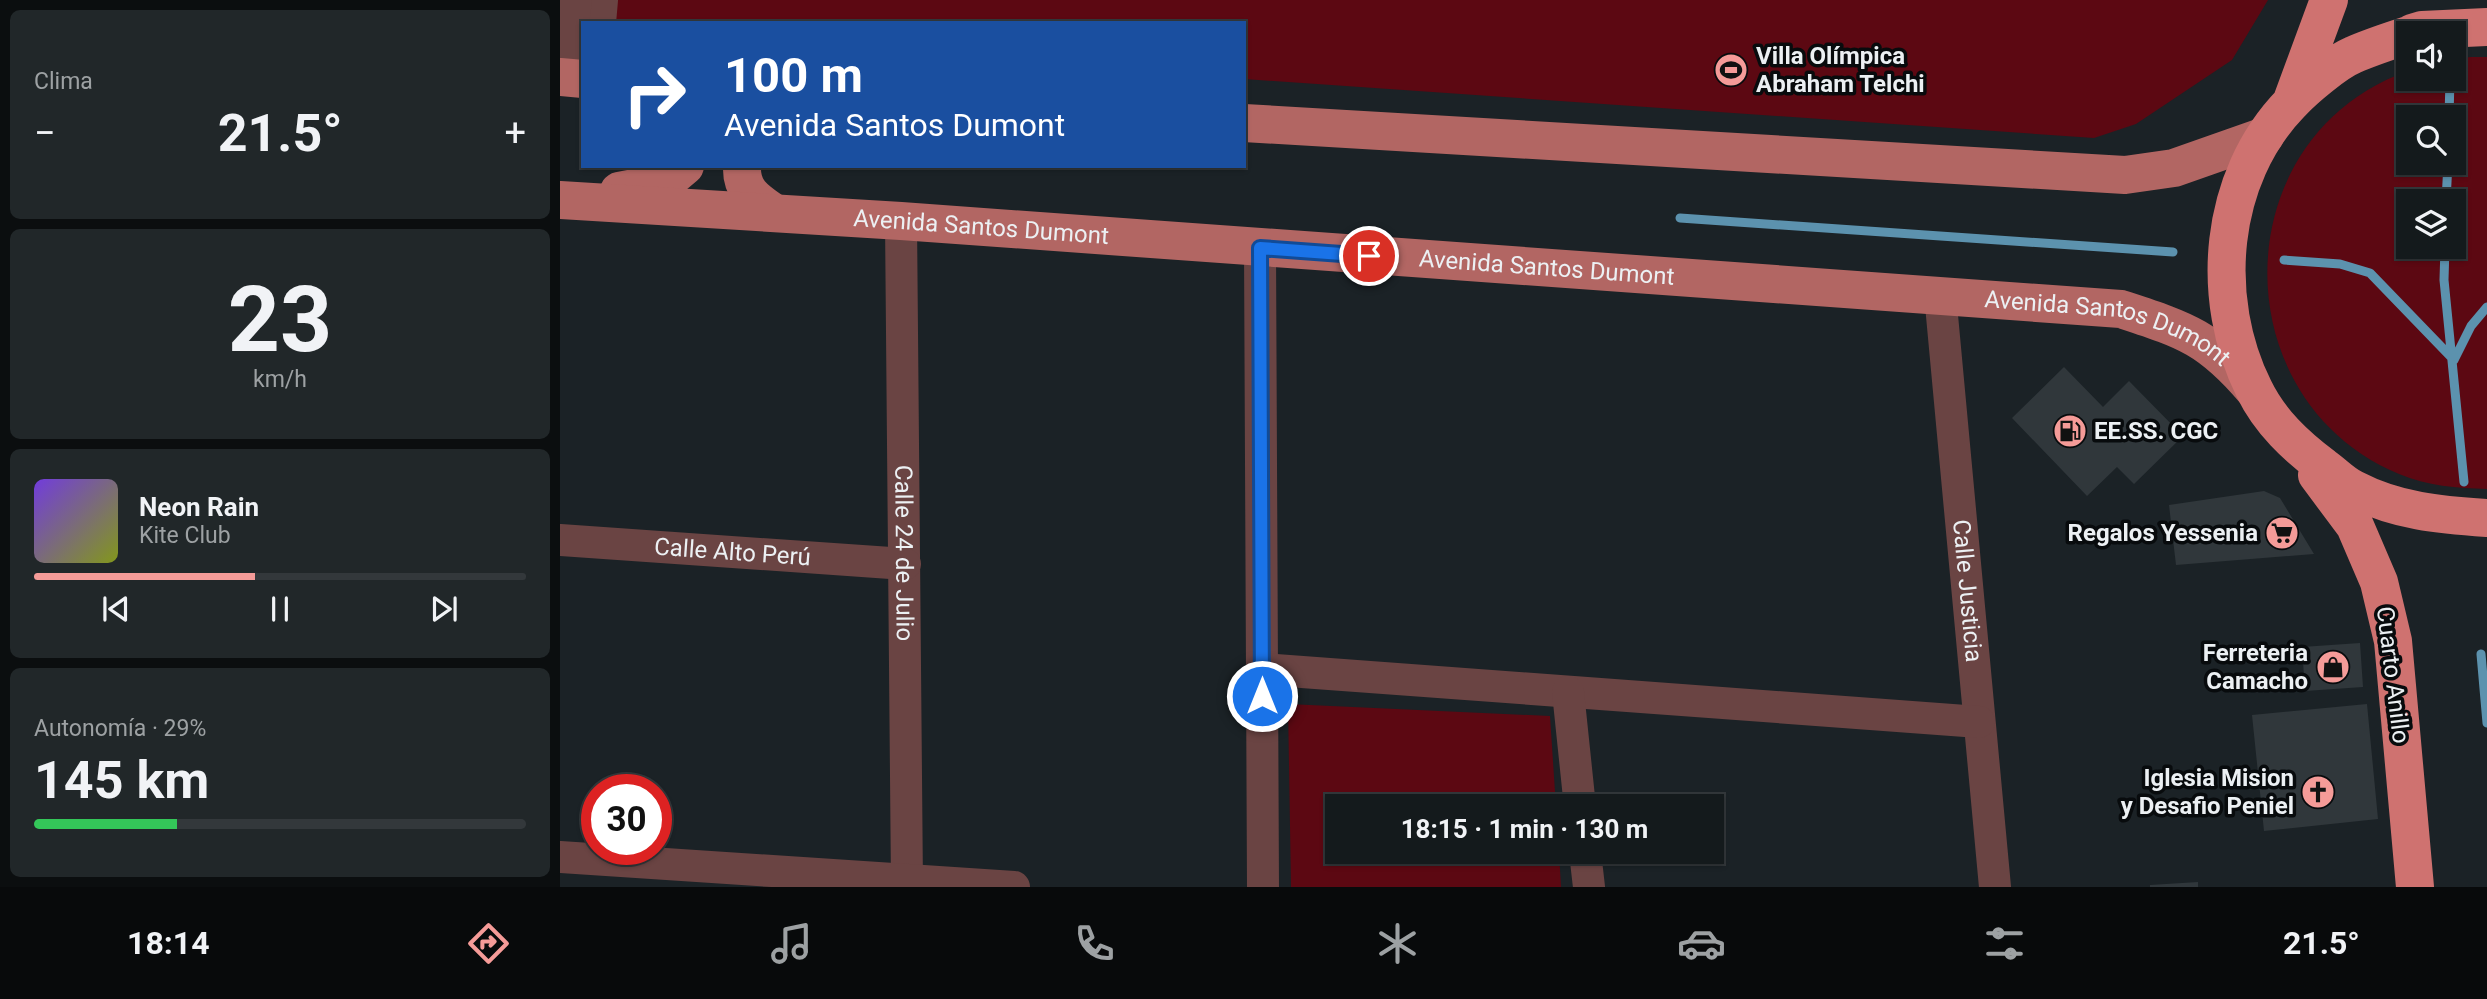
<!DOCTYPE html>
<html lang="es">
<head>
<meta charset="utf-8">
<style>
	:root { --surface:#141a1c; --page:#212729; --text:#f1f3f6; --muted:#9da1a3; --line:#33383b; --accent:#f59b98 }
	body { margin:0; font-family:Roboto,sans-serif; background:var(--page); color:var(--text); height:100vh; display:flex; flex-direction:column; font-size:26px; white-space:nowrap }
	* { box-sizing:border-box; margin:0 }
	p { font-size:23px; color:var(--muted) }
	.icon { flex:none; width:38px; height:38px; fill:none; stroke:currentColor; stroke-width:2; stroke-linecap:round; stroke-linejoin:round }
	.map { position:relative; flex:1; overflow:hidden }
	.details { display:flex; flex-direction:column; gap:10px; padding:10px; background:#0b0e0f; width:560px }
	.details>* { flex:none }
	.hud { position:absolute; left:21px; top:21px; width:665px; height:147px; border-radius:0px; box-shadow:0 2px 5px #0004,0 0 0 2px var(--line); background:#1a4fa0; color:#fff; overflow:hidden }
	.fabs { position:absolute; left:1836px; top:21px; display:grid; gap:14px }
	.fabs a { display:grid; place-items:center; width:70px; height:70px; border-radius:0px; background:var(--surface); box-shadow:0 2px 5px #0004,0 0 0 2px var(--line); font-size:35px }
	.speed { position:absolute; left:21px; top:774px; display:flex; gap:14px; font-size:35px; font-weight:700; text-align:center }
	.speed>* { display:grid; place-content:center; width:91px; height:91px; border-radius:50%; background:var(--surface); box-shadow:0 2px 5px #0004,0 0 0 2px var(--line); line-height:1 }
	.speed .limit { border:10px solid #d22; background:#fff; color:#111 }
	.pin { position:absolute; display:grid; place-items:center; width:60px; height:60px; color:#fff; margin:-30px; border:4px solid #fff; border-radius:50%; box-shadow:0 2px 7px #0007 }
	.me { position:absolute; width:77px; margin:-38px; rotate:0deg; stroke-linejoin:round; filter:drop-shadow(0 0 5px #0008) }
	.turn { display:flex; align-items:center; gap:24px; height:147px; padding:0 28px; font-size:32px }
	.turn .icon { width:91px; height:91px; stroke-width:2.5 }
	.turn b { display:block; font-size:49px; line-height:60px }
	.big { font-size:52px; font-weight:700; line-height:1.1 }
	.details .tile { flex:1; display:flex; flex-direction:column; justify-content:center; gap:10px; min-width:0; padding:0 24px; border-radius:10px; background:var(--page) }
	.details .dial { align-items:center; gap:0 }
	.dial b { font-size:91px; line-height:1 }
	.song { display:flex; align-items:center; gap:21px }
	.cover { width:84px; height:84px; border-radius:10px; background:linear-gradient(135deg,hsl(260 70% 55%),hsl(70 70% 35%)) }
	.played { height:7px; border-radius:4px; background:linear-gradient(90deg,var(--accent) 45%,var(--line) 45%) }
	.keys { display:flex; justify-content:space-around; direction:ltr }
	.heat { display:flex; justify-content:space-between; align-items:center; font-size:38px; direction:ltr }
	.charge { height:10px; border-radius:5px; background:linear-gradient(90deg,#34c759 29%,var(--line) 0) }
	.trip { position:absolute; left:765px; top:794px; width:399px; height:70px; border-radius:0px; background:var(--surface); box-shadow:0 2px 5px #0004,0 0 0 2px var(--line); font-weight:700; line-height:70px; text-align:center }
	.tabs { display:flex; height:112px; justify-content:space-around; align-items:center; background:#080a0b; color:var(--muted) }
	.tabs .icon { width:49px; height:49px }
	.tabs .active { color:var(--accent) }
	.tabs b { font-size:32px; color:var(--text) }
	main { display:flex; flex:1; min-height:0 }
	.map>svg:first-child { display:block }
	.green { fill:#5c0812; fill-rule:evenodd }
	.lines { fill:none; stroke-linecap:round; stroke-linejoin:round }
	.stream { stroke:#5c92ae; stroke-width:9 }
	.building { fill:#30373b }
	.minor { stroke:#6a4443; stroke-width:32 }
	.major { stroke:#b26663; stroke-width:38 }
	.highway { stroke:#cf7270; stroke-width:38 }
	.route-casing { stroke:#114b97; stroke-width:18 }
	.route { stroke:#1a73e8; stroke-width:12 }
	.labels { text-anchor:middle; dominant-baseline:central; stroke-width:7; stroke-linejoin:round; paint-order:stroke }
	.poi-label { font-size:24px; font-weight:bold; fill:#ecf0f3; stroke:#080b0d; text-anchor:end }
	.street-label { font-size:24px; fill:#ecf0f3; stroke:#080b0d }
</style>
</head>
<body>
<main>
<section class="details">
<div class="tile"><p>Clima</p>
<div class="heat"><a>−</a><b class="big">21.5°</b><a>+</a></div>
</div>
<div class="tile dial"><b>23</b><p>km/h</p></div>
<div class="tile">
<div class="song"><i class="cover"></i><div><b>Neon Rain</b><p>Kite Club</p></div></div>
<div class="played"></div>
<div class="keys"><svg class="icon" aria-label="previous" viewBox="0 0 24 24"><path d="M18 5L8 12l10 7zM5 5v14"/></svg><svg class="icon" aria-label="pause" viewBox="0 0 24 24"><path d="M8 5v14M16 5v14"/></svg><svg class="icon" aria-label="next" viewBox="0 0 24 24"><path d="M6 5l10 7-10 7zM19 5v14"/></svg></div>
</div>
<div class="tile"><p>Autonomía · 29%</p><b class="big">145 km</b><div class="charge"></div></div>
</section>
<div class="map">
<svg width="1927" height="887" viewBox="0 0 1927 887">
	<rect width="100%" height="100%" fill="#1b2226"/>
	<path class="green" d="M 0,0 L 1708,0 L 1672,60 L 1576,124 L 1534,138 L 684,79 L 684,23 L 23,23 L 0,48 Z
		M 1911,57 L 1927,57 L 1927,489 C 1897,488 1867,486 1839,474 C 1660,399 1664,136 1848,71 L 1848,79 L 1894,79 L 1894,59 ZM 1848,117 L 1894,117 L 1894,163 L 1848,163 ZM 1848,201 L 1894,201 L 1894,247 L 1848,247 Z
		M 728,704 L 990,716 L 996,807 L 777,807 L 777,852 L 999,852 L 1001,887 L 731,887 Z"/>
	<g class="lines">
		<path class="stream" d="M 1889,117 L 1890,79
			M 1886,201 L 1888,163
			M 1120,218 L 1613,252
			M 1885,247 L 1884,280 L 1904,482
			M 1724,260 L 1780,264 L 1810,273 L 1894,360 L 1911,326 L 1927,307
			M 1921,654 L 1927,723"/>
	</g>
	<path class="building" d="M 1504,367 L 1543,407 L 1569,381 L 1623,436 L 1574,484 L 1557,467 L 1527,496 L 1452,418 Z
		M 1704,491 L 1720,498 L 1754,554 L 1616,565 L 1609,505 Z
		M 1800,643 L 1803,687 L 1745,691 L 1742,647 Z
		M 1807,704 L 1818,819 L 1704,831 L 1692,715 Z
		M 1638,882 L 1638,887 L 1590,887 L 1590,885 Z"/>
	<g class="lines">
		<g class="minor">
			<path d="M 40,23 L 42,0"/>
			<path d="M 6,78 L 16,0"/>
			<path id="s1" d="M 341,221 L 347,887"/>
			<path d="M 700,248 L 703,887"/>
			<path id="s2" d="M 1380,294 L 1435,887"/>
			<path id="s3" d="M 0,540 L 345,564"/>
			<path d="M 702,669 L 1419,722"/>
			<path d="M 1008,692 L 1020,807"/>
			<path d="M 1025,852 L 1029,887"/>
			<path d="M 0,857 L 454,887"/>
		</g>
		<g class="major">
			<path d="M 0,77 L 23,79"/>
			<path d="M 684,123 L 1565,175 L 1614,168 L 1705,136"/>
			<path d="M 182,166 C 181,190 194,199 213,212"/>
			<path d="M 59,191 L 106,182 L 125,166"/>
			<path id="s4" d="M 0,200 L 341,221 L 1561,309 C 1625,330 1649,337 1694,390"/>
		</g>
		<path class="highway" d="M 1852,33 L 1862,30 L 1927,27
			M 1848,35 C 1830,41 1811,47 1793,55 C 1776,62 1744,89 1731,103 C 1658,178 1649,299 1694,389 C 1710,422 1736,446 1764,467 C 1774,474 1783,484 1794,489 C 1836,511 1880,515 1927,518
			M 1731,103 L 1769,0
			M 1757,475 L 1795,526 L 1819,582 L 1833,641 L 1855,887"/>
	</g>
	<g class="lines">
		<defs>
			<path id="route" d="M 702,696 L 700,248 L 809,256"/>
		</defs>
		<use href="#route" class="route-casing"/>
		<use href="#route" class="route"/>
	</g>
	<defs>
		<symbol id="stadium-disc" viewBox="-11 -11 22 22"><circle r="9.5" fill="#f59b98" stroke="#080b0d"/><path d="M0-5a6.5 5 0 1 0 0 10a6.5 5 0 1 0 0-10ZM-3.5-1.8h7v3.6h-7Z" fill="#111"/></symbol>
		<symbol id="fuel-disc" viewBox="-11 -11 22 22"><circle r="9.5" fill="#f59b98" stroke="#080b0d"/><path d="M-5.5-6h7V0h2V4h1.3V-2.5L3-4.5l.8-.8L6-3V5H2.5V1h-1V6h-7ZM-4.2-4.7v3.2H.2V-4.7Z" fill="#111"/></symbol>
		<symbol id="supermarket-disc" viewBox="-11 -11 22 22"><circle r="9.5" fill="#f59b98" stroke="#080b0d"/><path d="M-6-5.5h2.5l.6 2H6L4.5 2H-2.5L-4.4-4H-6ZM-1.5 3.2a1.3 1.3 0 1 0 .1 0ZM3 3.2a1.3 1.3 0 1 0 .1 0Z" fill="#111"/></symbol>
		<symbol id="shop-disc" viewBox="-11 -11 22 22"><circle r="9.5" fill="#f59b98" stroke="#080b0d"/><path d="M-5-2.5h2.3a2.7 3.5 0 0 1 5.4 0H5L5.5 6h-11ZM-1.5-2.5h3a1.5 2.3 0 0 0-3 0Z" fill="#111"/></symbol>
		<symbol id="church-disc" viewBox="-11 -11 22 22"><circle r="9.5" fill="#f59b98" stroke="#080b0d"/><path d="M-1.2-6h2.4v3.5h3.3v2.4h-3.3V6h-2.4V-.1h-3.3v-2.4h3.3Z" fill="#111"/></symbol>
	</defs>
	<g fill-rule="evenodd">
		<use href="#stadium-disc" x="1152" y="51" width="38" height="38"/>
		<use href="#fuel-disc" x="1491" y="412" width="38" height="38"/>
		<use href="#supermarket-disc" x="1703" y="514" width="38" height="38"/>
		<use href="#shop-disc" x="1754" y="648" width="38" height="38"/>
		<use href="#church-disc" x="1739" y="773" width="38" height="38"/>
	</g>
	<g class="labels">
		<g class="poi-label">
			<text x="1196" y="56" text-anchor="start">Villa Olímpica<tspan x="1196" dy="28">Abraham Telchi</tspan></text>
			<text x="1534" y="431" text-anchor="start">EE.SS. CGC</text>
			<text x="1698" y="533">Regalos Yessenia</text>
			<text x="1748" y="653">Ferreteria<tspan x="1748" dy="28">Camacho</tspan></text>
			<text x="1734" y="778">Iglesia Mision<tspan x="1734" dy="28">y Desafio Peniel</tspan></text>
		</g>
		<g class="street-label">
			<text stroke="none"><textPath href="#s4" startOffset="422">Avenida Santos Dumont</textPath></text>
			<text stroke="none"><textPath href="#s4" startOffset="989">Avenida Santos Dumont</textPath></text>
			<text stroke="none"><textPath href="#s4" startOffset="1556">Avenida Santos Dumont</textPath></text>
			<text stroke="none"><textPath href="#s3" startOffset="173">Calle Alto Perú</textPath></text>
			<text stroke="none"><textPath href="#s1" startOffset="332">Calle 24 de Julio</textPath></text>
			<text stroke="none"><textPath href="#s2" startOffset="298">Calle Justicia</textPath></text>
			<text transform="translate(1833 675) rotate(83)">Cuarto Anillo</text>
		</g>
	</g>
</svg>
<div class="fabs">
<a><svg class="icon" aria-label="sound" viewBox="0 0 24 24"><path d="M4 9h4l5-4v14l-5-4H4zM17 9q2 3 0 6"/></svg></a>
<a><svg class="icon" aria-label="search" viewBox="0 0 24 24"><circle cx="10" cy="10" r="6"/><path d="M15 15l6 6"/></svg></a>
<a><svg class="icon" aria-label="layers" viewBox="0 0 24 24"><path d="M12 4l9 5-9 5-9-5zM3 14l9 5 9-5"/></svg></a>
</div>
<div class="speed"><div class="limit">30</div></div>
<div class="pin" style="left:809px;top:256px;background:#d93025"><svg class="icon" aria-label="arrive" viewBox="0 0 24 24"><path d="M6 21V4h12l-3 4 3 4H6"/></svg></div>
<svg class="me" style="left:702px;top:696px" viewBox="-20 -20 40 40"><circle r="17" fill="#1a73e8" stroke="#fff" stroke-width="3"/><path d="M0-11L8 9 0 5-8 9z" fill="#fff"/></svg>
<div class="trip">18:15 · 1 min · 130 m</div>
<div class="hud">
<div class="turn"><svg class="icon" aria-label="right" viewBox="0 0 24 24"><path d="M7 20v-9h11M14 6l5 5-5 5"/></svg><div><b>100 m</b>Avenida Santos Dumont</div></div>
</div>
</div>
</main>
<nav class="tabs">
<b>18:14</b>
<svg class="icon active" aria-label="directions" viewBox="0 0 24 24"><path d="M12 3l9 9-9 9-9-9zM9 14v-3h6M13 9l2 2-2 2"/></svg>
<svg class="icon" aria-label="music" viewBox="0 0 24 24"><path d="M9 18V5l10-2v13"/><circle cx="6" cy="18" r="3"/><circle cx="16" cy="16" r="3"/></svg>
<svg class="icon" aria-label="phone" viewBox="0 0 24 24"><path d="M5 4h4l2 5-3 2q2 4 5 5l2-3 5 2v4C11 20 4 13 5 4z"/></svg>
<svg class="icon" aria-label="climate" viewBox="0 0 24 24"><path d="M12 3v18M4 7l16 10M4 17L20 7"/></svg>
<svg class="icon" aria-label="car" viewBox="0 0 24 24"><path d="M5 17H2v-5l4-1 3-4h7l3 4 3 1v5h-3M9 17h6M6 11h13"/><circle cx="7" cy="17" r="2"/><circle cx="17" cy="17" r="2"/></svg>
<svg class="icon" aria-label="filters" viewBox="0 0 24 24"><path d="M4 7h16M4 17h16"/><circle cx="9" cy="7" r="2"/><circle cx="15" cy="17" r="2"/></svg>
<b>21.5°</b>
</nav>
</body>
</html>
